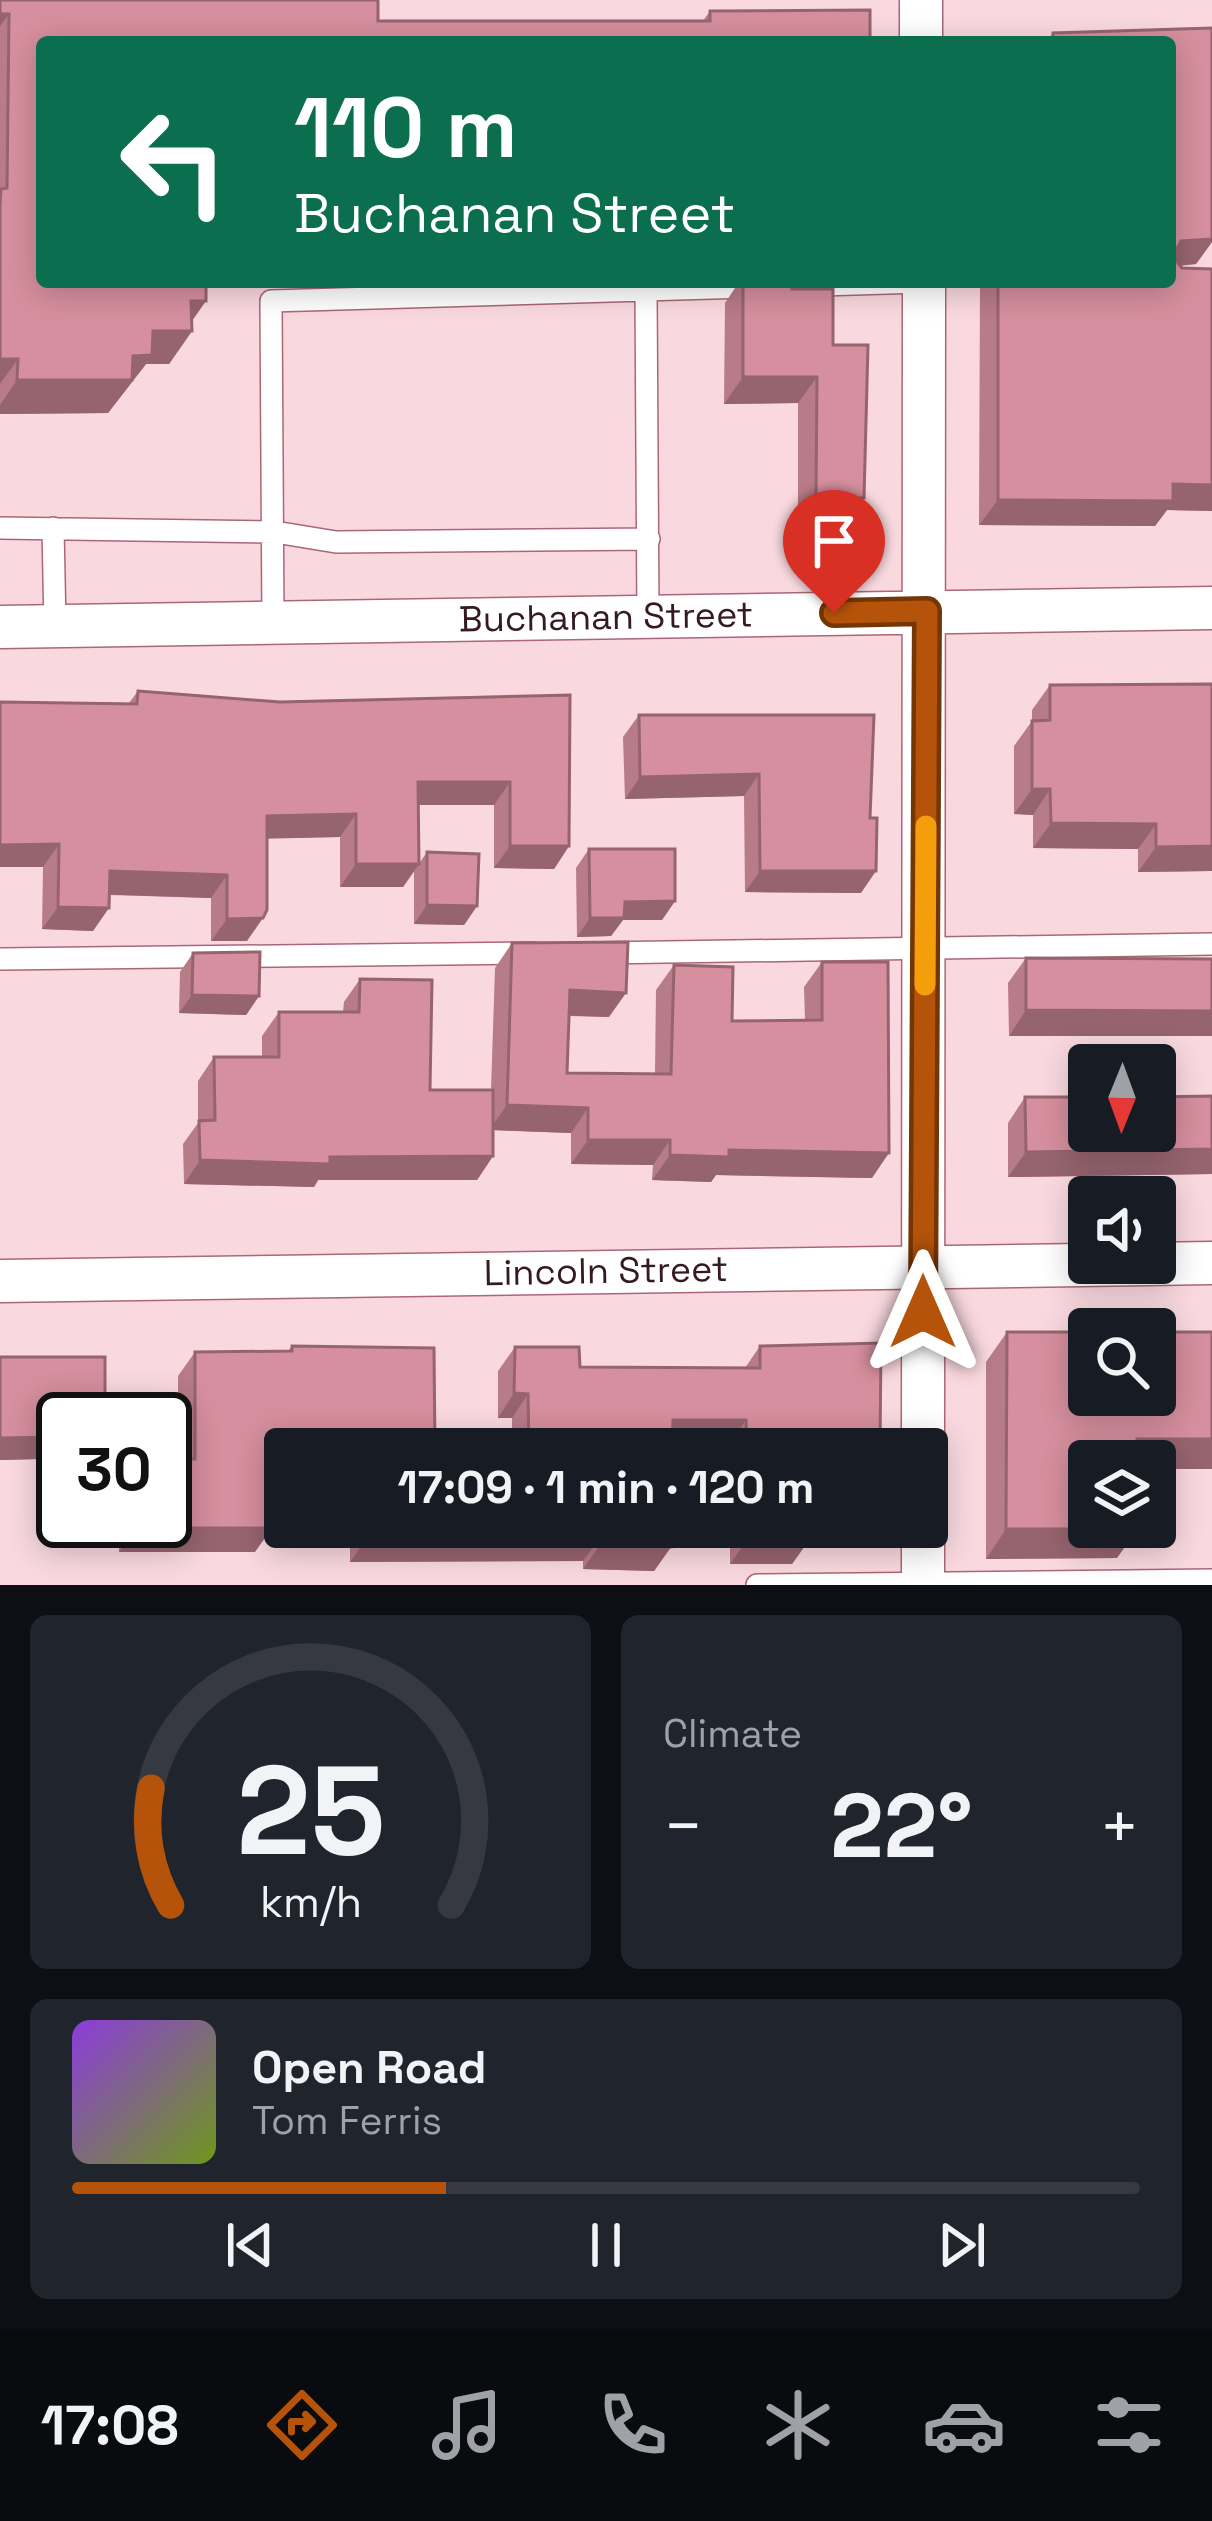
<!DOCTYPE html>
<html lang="en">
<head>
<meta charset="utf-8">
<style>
	:root { --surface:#171b24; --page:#20242c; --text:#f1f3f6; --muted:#9ea1a6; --line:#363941; --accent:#b45309 }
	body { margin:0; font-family:"Space Grotesk",sans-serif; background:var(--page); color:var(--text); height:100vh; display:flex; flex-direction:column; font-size:45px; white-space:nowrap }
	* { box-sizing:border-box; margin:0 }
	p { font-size:39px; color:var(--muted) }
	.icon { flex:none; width:66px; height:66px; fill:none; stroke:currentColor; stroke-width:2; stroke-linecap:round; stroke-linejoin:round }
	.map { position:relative; height:1585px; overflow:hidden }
	.panel { display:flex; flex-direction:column; gap:30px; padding:30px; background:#0d0f14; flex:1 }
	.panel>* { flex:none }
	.guide { position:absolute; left:36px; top:36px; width:1140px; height:252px; border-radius:12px; box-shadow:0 6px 30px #0003; background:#0b6e4f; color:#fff; overflow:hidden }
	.needle { width:78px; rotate:181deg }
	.controls { position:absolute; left:1068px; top:1044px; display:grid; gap:24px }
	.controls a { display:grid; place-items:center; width:108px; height:108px; border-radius:12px; background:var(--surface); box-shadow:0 6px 30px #0003; font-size:60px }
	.speed { position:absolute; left:36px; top:1392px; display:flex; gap:24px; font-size:60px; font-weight:700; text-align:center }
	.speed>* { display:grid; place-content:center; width:156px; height:156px; border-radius:50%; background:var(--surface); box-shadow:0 6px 30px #0003; line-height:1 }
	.speed .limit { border:6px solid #111; border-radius:18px; background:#fff; color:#111 }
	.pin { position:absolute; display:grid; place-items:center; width:102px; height:102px; color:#fff; margin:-123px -51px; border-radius:50% 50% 50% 0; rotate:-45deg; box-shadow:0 0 12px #0007 }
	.pin .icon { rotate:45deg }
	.me { position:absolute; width:132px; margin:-66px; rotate:0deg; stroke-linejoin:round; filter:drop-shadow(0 0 9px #0008) }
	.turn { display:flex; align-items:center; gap:42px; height:252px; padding:0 60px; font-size:54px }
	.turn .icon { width:156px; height:156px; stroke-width:2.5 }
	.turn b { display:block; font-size:84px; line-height:102px }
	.big { font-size:90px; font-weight:800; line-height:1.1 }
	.panel .widget { flex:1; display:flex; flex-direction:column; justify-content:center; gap:18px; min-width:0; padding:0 42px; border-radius:18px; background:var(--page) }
	.panel .dial { align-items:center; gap:0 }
	.dial svg { height:312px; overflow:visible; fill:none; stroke:var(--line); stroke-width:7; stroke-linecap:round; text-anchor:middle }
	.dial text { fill:var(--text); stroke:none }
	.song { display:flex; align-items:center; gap:36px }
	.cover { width:144px; height:144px; border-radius:18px; background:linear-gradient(135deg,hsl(270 70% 55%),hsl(80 70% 35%)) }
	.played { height:12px; border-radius:6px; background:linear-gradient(90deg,var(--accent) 35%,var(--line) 35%) }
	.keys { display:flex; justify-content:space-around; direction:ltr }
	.heat { display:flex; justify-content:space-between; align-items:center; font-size:66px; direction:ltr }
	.panel .tiles { flex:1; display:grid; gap:30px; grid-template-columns:1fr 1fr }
	.widget:last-child { grid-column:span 2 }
	.trip { position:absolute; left:264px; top:1428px; width:684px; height:120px; border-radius:12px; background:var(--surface); box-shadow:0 6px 30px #0003; font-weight:800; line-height:120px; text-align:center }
	.tabs { display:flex; height:192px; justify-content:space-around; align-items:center; background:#090b0e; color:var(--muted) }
	.tabs .icon { width:84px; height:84px }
	.tabs .on { color:var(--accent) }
	.tabs b { font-size:54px; color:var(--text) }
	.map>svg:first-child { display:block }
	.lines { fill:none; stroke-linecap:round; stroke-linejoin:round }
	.lane-casing { stroke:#ab6776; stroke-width:24 }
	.street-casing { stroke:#ab6776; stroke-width:45 }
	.lane { stroke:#fff; stroke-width:21 }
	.street { stroke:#fff; stroke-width:42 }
	.wall { fill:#b87b88 }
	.shaded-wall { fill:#96646f }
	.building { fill:#d68f9e; stroke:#96646f; stroke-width:3 }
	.route-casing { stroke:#753606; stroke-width:30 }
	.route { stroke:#b45309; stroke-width:21 }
	.slow { stroke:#f59e0b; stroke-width:21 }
	.labels { text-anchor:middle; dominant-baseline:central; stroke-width:9; stroke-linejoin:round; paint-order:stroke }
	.street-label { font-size:36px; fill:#351a20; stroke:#fff }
</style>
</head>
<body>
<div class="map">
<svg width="1212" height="1585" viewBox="0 0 1212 1585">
	<rect width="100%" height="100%" fill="#f9d9df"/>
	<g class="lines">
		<defs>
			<path id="lane" d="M 646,290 L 648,616
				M 0,528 L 275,532 L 336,542 L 649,539
				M 53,528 L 55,626
				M 273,623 L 271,301 L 922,282
				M 601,953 L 1212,944
				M 0,959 L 533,953
				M 757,1585 L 1212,1580"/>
			<path id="street" d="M 921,0 L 921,42
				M 0,627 L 1212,608
				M 0,1281 L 1212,1263
				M 923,1449 L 924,282
				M 923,1585 L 923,1527"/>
		</defs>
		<use href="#lane" class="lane-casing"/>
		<use href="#street" class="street-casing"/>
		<use href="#lane" class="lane"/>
		<use href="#street" class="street"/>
	</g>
	<path class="wall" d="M 0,0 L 378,21 L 703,21 L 710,11 L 870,42 L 42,42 L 192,322 L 192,331 L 169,364 L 146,364 L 108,413 L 0,414 Z
		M 1212,28 L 1212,242 L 1196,264 L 1180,266 L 1182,268 L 1212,269 L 1212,511 L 1167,510 L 1155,526 L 979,525 L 980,282 L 1170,282 L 1170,42 L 1046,42 L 1053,33 Z
		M 739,282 L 792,282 L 792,289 L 833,345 L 864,498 L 845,525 L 798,524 L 798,403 L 724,404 L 725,303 Z
		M 1212,684 L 1212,871 L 1138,872 L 1138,849 L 1033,848 L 1033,815 L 1014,814 L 1014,746 L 1032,721 L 1032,710 L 1050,685 Z
		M 138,691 L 280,702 L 570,695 L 569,846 L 554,869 L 494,868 L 494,805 L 418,805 L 419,864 L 403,887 L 340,887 L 340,837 L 267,838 L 247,941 L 211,941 L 211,898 L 109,895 L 93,931 L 42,929 L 43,867 L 0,867 L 0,702 L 129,703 Z
		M 639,715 L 874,715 L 861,893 L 745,892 L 744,796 L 625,799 L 623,737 Z
		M 589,849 L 675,901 L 662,920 L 623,920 L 611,936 L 577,937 L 576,868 Z
		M 427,852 L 477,906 L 464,925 L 414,924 L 414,871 Z
		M 512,943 L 609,1017 L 569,1016 L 567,1073 L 655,1074 L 656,990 L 674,965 L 732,1021 L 805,1020 L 804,987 L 822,962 L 872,1178 L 716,1175 L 711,1182 L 652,1180 L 653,1165 L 571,1164 L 571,1133 L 493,1130 L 493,1156 L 477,1180 L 318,1180 L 314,1187 L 184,1184 L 183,1144 L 198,1123 L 198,1081 L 214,1057 L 262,1057 L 262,1036 L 279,1012 L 343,1012 L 344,1002 L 360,979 L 430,1090 L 491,1090 L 495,968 Z
		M 193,953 L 259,996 L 246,1015 L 179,1013 L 180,972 Z
		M 1026,958 L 1212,959 L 1009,1036 L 1008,983 Z
		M 1212,1096 L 1212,1174 L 1008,1177 L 1008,1123 L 1025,1097 Z
		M 1007,1332 L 1212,1332 L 1212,1469 L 1155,1469 L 1155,1461 L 1089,1461 L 1117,1558 L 986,1559 L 986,1362 Z
		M 292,1346 L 435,1449 L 285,1449 L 285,1461 L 272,1461 L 255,1552 L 119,1552 L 119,1521 L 165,1521 L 178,1459 L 178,1376 L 195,1352 L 288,1351 Z
		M 760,1346 L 880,1449 L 730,1449 L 730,1444 L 672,1444 L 672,1449 L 512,1449 L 512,1418 L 498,1418 L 498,1371 L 515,1347 L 580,1367 L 745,1368 Z
		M 0,1357 L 105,1357 L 63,1481 L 40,1481 L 40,1459 L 0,1460 Z
		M 350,1527 L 671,1527 L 671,1547 L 654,1571 L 583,1569 L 583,1561 L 350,1562 Z
		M 730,1527 L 865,1527 L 862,1531 L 809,1530 L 809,1540 L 792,1564 L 730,1564 Z"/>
	<path class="shaded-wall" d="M 0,14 L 9,14 L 0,26 Z
		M 1212,239 L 1212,242 L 1196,264 L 1170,266 L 1170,257 L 1181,241 Z
		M 191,301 L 206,301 L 185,331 L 192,331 L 169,364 L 146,364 L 108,413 L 0,414 L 0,405 L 17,380 L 153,331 Z
		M 0,359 L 18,359 L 0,384 Z
		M 743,377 L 817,377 L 798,403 L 724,404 Z
		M 1173,484 L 1212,485 L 1212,511 L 1167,510 L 1155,526 L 979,525 L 998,500 Z
		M 816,498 L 864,498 L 845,525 L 798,524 Z
		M 759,774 L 744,796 L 625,799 L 640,777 Z
		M 418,782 L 510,782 L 494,805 L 402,805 Z
		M 1032,789 L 1050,789 L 1033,815 L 1014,814 Z
		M 356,814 L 340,837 L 251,839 L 267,816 Z
		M 1051,823 L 1156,824 L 1138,849 L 1033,848 Z
		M 59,844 L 43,867 L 0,867 L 0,845 Z
		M 510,846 L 569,846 L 554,869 L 494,868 Z
		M 1212,846 L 1212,871 L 1138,872 L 1156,847 Z
		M 356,864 L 419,864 L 403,887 L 340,887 Z
		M 110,871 L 227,875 L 211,898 L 94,894 Z
		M 760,871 L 876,871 L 861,893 L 745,892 Z
		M 675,901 L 662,920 L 623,920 L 611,936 L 577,937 L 590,918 L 625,902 Z
		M 427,905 L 477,906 L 464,925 L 414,924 Z
		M 58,907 L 109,908 L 93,931 L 42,929 Z
		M 263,918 L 247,941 L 211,941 L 227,919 Z
		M 570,990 L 626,993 L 609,1017 L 553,1015 Z
		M 192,995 L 259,996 L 246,1015 L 179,1013 Z
		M 1026,1010 L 1212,1011 L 1212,1036 L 1009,1036 Z
		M 507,1105 L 588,1108 L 571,1133 L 489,1130 Z
		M 588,1140 L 670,1140 L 653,1165 L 571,1164 Z
		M 1212,1149 L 1212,1174 L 1008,1177 L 1026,1152 Z
		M 729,1150 L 889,1153 L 872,1178 L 716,1175 L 711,1182 L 652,1180 L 670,1155 Z
		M 493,1156 L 477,1180 L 318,1180 L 314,1187 L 184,1184 L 200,1160 Z
		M 514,1393 L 528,1394 L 512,1418 L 498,1418 Z
		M 673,1420 L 746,1420 L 730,1444 L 656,1444 Z
		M 272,1436 L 366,1439 L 359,1449 L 285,1449 L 285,1461 L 255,1460 Z
		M 56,1437 L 40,1459 L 0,1460 L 0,1438 Z
		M 1137,1439 L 1212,1439 L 1212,1469 L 1155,1469 L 1155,1461 L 1122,1461 Z
		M 56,1459 L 63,1459 L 63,1481 L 40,1481 Z
		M 794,1527 L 865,1527 L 862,1531 L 792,1530 Z
		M 136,1528 L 272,1528 L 255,1552 L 119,1552 Z
		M 1006,1529 L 1138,1529 L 1117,1558 L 986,1559 Z
		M 600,1537 L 583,1561 L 350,1562 L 367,1538 Z
		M 747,1540 L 809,1540 L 792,1564 L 730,1564 Z
		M 600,1545 L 671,1547 L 654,1571 L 583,1569 Z"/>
	<path class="building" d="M 0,0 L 378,0 L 378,21 L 710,21 L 710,11 L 870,10 L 870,42 L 42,42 L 42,282 L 206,282 L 206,301 L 191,301 L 192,331 L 153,331 L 152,355 L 133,356 L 132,380 L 17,380 L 18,359 L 0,359 L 0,206 L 1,189 L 7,188 L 9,14 L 0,14 Z
		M 1212,28 L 1212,239 L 1181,241 L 1173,256 L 1182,268 L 1212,269 L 1212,485 L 1173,484 L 1173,501 L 998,500 L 998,282 L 1170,282 L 1170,42 L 1053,42 L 1053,33 Z
		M 743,282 L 792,282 L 792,289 L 833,289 L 833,345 L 868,345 L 864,498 L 816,498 L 817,377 L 743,377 Z
		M 1212,684 L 1212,846 L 1156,847 L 1156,824 L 1051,823 L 1050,789 L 1032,789 L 1032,721 L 1050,720 L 1050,685 Z
		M 138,691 L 280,702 L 570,695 L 569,846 L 510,846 L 510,782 L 418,782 L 419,864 L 356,864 L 356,814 L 267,816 L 267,910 L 263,918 L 227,919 L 227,875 L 110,871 L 109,908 L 58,907 L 59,844 L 0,845 L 0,702 L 137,704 Z
		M 639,715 L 874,715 L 870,818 L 877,818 L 876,871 L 760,871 L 759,774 L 640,777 Z
		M 589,849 L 675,849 L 675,901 L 625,902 L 624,918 L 590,918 Z
		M 427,852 L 479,854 L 477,906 L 427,905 Z
		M 628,942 L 626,993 L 570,990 L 567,1073 L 671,1074 L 674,965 L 733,967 L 732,1021 L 822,1020 L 822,962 L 888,962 L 889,1153 L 729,1150 L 729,1157 L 670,1155 L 670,1140 L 588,1140 L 588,1108 L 507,1105 L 512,943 Z
		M 260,952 L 259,996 L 192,995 L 193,953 Z
		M 1026,958 L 1212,959 L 1212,1011 L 1026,1010 Z
		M 360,979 L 432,980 L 430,1090 L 493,1090 L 493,1156 L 330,1157 L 330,1164 L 200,1160 L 199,1121 L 215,1120 L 214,1057 L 279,1057 L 279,1012 L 359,1012 Z
		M 1212,1096 L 1212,1149 L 1026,1152 L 1025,1097 L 1089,1097 L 1089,1131 L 1155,1131 L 1155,1097 Z
		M 1007,1332 L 1089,1332 L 1089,1395 L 1155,1395 L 1155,1332 L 1212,1332 L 1212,1439 L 1137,1439 L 1137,1461 L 1089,1461 L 1089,1527 L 1138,1527 L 1138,1529 L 1006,1529 Z
		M 881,1343 L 880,1449 L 747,1449 L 746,1420 L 673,1420 L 672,1449 L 529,1449 L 528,1394 L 514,1393 L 515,1347 L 579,1347 L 580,1367 L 760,1368 L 760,1346 Z
		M 292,1346 L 434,1348 L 435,1449 L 366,1449 L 366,1439 L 272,1436 L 272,1528 L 136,1528 L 136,1521 L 165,1521 L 165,1459 L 195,1459 L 195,1352 L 292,1351 Z
		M 0,1357 L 105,1357 L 105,1419 L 63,1419 L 63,1459 L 56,1459 L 56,1437 L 0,1438 Z
		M 367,1527 L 671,1527 L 671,1547 L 600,1545 L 600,1537 L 367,1538 Z
		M 747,1527 L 809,1527 L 809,1540 L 747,1540 Z"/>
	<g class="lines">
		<defs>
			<path id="route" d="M 834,613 L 927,611 L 923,1312"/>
		</defs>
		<use href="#route" class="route-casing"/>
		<use href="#route" class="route"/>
		<path class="slow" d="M 925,985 L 926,826"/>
	</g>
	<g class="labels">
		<g class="street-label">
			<text transform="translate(606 617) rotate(-1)">Buchanan Street</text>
			<text transform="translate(606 1271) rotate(-1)">Lincoln Street</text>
		</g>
	</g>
</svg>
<div class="controls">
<a><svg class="needle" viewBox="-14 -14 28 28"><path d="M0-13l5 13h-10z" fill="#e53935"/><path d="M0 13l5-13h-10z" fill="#9ea1a6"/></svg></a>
<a><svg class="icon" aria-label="sound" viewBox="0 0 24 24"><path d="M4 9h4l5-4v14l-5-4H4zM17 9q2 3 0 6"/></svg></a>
<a><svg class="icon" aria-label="search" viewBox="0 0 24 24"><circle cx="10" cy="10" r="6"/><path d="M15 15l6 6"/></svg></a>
<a><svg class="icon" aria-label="layers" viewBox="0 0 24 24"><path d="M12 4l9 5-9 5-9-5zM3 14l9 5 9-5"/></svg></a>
</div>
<div class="speed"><div class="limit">30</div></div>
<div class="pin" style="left:834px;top:613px;background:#d93025"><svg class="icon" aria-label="arrive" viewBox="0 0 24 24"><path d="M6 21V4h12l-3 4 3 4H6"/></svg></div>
<svg class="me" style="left:923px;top:1312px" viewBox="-20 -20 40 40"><path d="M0-17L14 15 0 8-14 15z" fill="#b45309" stroke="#fff" stroke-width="4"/></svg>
<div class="trip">17:09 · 1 min · 120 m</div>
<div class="guide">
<div class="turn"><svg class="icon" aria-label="left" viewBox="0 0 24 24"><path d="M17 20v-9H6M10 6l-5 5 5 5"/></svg><div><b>110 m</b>Buchanan Street</div></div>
</div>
</div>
<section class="panel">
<div class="tiles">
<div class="widget dial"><svg viewBox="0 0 100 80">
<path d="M14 69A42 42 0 1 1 86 69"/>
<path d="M14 69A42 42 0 0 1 9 39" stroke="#b45309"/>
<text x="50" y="56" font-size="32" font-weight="700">25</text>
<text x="50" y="72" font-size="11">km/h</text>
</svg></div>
<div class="widget"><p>Climate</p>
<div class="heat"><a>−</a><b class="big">22°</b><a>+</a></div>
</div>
<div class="widget">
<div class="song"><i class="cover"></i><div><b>Open Road</b><p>Tom Ferris</p></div></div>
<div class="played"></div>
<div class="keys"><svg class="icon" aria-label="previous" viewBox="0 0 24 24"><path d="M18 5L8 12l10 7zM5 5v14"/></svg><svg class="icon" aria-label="pause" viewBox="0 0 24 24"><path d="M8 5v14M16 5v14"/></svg><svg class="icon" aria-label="next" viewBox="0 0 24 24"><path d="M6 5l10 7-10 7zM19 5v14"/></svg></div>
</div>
</div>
</section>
<nav class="tabs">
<b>17:08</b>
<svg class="icon on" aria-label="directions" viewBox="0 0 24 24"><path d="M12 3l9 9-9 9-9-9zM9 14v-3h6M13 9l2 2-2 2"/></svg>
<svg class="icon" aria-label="music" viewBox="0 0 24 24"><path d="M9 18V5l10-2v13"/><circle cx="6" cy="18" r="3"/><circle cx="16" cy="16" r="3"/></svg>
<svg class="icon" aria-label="phone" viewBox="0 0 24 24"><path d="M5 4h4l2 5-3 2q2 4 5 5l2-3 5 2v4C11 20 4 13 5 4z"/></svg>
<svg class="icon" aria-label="climate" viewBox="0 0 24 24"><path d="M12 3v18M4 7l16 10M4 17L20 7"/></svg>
<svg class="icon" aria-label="car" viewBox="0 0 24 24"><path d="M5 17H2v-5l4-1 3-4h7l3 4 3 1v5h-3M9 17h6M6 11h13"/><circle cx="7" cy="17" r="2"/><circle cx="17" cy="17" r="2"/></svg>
<svg class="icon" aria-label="filters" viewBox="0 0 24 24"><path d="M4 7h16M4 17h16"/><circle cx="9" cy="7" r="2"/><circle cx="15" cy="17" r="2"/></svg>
</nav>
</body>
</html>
